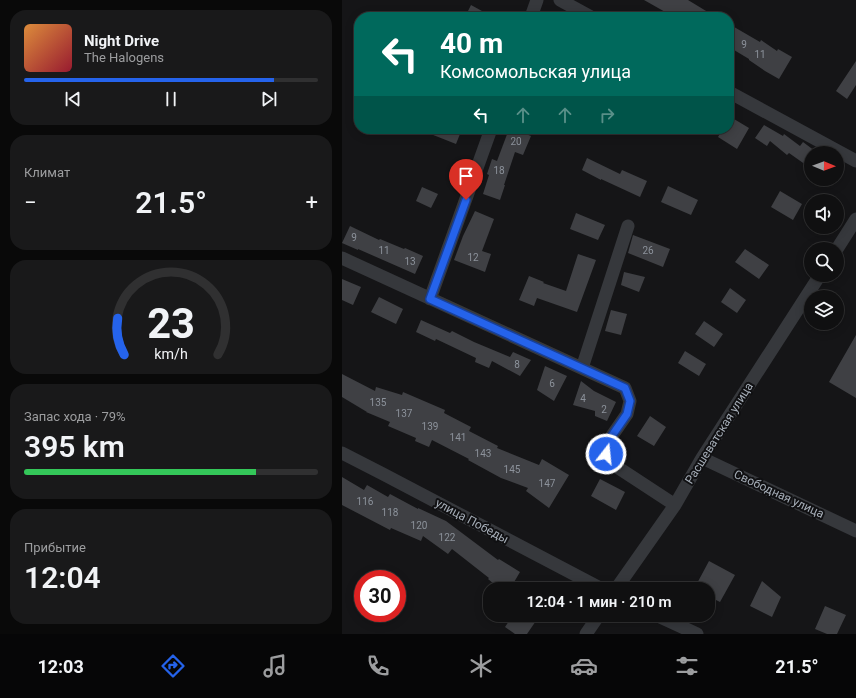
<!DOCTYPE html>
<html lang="ru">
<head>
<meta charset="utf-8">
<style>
	:root { --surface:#101011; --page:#19191a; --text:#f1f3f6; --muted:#9c9d9f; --line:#303031; --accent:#2563eb }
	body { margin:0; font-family:Roboto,sans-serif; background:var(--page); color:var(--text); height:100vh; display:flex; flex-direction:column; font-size:15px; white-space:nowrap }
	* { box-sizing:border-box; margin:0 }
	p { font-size:13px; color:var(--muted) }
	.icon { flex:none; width:22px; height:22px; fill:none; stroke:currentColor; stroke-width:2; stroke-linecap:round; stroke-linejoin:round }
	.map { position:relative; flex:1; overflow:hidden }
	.side { display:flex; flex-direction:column; gap:10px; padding:10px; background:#090909; width:342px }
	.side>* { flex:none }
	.hud { position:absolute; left:12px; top:12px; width:380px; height:122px; border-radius:16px; box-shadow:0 2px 10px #0003,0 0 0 1px var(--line); background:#00695c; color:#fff; overflow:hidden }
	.needle { width:26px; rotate:91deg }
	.tools { position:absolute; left:462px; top:146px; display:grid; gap:8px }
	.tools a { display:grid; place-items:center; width:40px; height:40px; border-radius:50%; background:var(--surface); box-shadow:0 2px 10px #0003,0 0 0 1px var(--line); font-size:20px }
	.speed { position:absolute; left:12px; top:570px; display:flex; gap:8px; font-size:20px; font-weight:700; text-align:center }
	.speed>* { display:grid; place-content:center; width:52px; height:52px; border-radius:50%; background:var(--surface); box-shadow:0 2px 10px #0003,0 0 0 1px var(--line); line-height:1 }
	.speed .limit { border:6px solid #d22; background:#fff; color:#111 }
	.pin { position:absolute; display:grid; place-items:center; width:34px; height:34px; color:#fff; margin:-41px -17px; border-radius:50% 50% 50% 0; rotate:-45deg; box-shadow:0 0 4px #0007 }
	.pin .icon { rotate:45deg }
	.me { position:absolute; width:44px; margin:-22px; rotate:16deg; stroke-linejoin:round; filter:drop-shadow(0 0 3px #0008) }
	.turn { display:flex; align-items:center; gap:14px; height:84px; padding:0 20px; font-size:18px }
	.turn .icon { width:52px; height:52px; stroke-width:2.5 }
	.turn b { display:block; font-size:28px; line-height:34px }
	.lanes { display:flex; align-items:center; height:38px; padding:0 20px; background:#0003; justify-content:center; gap:20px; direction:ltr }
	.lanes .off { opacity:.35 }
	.big { font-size:30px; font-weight:600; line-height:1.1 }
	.side .widget { flex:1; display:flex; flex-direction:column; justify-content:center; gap:6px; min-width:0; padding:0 14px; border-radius:16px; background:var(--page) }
	.side .dial { align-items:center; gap:0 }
	.dial svg { height:104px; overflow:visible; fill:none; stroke:var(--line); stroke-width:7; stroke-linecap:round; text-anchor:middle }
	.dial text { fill:var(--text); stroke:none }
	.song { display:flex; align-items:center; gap:12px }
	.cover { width:48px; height:48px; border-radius:6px; background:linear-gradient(135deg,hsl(30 70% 55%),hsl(350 70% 35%)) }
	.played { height:4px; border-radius:2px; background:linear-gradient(90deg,var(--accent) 85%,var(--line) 85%) }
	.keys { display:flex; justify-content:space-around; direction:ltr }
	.heat { display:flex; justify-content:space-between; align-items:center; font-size:22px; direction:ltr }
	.charge { height:6px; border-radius:3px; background:linear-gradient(90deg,#34c759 79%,var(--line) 0) }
	.trip { position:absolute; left:141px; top:582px; width:232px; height:40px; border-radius:16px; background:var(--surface); box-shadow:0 2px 10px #0003,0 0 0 1px var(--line); font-weight:600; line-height:40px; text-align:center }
	.tab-bar { display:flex; height:64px; justify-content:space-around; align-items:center; background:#060607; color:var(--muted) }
	.tab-bar .icon { width:28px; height:28px }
	.tab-bar .active { color:var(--accent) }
	.tab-bar b { font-size:18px; color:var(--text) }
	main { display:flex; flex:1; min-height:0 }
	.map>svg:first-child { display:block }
	.building { fill:#3f4044 }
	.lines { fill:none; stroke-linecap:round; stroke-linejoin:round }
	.minor { stroke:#36383c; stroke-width:13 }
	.route-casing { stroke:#184099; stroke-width:10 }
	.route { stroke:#2563eb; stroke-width:7 }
	.labels { text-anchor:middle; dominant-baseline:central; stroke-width:4; stroke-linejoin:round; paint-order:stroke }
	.number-label { font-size:10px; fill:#8c929b }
	.street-label { font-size:12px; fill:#a6aeb8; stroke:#101012 }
</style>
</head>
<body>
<main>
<section class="side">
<div class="widget">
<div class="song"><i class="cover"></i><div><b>Night Drive</b><p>The Halogens</p></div></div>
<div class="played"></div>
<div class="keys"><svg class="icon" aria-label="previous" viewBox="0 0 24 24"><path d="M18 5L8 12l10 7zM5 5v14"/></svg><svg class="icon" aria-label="pause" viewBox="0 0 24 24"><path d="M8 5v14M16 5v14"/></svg><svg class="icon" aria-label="next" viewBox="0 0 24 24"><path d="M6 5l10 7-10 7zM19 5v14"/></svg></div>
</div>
<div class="widget"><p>Климат</p>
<div class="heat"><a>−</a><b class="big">21.5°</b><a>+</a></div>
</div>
<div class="widget dial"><svg viewBox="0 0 100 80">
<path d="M14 69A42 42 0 1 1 86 69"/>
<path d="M14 69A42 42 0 0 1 9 41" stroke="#2563eb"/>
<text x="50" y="56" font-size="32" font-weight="700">23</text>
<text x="50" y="72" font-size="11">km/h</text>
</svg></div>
<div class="widget"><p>Запас хода · 79%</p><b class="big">395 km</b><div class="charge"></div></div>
<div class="widget"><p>Прибытие</p><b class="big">12:04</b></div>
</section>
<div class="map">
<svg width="514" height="634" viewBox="0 0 514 634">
	<rect width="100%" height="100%" fill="#151517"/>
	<path class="building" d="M 302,0 L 346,0 L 374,17 L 332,17 Z
		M 129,5 L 151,17 L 123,17 Z
		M 387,24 L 418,42 L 419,40 L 435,51 L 436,49 L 450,57 L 437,79 L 423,71 L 407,60 L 407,59 L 387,47 Z
		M 514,61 L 514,85 L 505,99 L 494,91 Z
		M 387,116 L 407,128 L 395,149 L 376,137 L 381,129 L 387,129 Z
		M 422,125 L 441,136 L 442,134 L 458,146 L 461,142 L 473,151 L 472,153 L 469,153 L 469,158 L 464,165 L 447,153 L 445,155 L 428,141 L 425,146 L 413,138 Z
		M 76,129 L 120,129 L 114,144 Z
		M 167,129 L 171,129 L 189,136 L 181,155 L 173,152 L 162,185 L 163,185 L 158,200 L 141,194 L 147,175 L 145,174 L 150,159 L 155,161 Z
		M 245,158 L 278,174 L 280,170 L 305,181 L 298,197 L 259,179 L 259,180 L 240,170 Z
		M 326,186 L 356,200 L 349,215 L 319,202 Z
		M 80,187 L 96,194 L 89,208 L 74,201 Z
		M 438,191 L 460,204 L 451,220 L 429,207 Z
		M 133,211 L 152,219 L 140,251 L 149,254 L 143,272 L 112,260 L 121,236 Z
		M 234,213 L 263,225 L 256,240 L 228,229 Z
		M 8,226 L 37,240 L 38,239 L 62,249 L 63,248 L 81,256 L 73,274 L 16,249 L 16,250 L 0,243 Z
		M 291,235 L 328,249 L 321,267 L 286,253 Z
		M 403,249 L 427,265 L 417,279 L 393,262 Z
		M 236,254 L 254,260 L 235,312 L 195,298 L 192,306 L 177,300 L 187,276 L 202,282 L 201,283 L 224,291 Z
		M 282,272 L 303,277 L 297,292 L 279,285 Z
		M 0,279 L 19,287 L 11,305 L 0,300 Z
		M 388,288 L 404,300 L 395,313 L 379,302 Z
		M 37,297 L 61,309 L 54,324 L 29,312 Z
		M 269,310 L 285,314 L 279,335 L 263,331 Z
		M 79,320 L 108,333 L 110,331 L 132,342 L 168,357 L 171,352 L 189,360 L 178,376 L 150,361 L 147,368 L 133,362 L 134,358 L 94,339 L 93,341 L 74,332 Z
		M 362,321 L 381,334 L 372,347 L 353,334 Z
		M 514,335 L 514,398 L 487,382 Z
		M 343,351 L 364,364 L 357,376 L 336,363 Z
		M 203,366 L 225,376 L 212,401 L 195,390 Z
		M 0,374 L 33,391 L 34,387 L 60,395 L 61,392 L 103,410 L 102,413 L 129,427 L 127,431 L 156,446 L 155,448 L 197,465 L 200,459 L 227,475 L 207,508 L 184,491 L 186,488 L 159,478 L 126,460 L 127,459 L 90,440 L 87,447 L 73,441 L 74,438 L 46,426 L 48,422 L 24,412 L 25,412 L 0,397 Z
		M 239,381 L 252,391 L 274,402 L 265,421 L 253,416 L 253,411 L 231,405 Z
		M 308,416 L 324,427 L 312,446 L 295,436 Z
		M 0,477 L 22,490 L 25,485 L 46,497 L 48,494 L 76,509 L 76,508 L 104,521 L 156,560 L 157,559 L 178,572 L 168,589 L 158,589 L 146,579 L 147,578 L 110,549 L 106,554 L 81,536 L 79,541 L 49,528 L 48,530 L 0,505 Z
		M 258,479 L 283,492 L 274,510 L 249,496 Z
		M 367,561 L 393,575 L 378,602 L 366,596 L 366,589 L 352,589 Z
		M 420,581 L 439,597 L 430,617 L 408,606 Z
		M 483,606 L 504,615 L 495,634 L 485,634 L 473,629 Z
		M 171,615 L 198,615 L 185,634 L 173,634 L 163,627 Z"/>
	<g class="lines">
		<path class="minor" d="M 218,0 L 249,17
			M 189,17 L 195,0
			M 387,92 L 514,161
			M 495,249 L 514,219
			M 0,258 L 283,388 L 288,401 L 285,414 L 267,440 L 264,454 L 272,465 L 333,505
			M 88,299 L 149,129
			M 240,368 L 286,226
			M 0,453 L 41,474 L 260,589
			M 360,458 L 514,531
			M 274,589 L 333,505 L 360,458 L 478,275
			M 314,615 L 355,634
			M 244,634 L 257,615"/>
	</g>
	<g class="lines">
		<defs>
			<path id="route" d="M 124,200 L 88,299 L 283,388 L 288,401 L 285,414 L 267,440 L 264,454"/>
		</defs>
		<use href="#route" class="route-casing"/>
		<use href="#route" class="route"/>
	</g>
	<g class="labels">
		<g class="number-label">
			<text x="402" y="44">9</text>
			<text x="418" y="54">11</text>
			<text x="174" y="141">20</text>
			<text x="157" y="170">18</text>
			<text x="12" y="237">9</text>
			<text x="42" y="250">11</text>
			<text x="306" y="250">26</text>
			<text x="131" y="257">12</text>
			<text x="68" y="261">13</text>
			<text x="175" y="364">8</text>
			<text x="210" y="383">6</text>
			<text x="241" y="398">4</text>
			<text x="36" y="402">135</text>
			<text x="262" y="409">2</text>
			<text x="62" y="413">137</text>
			<text x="88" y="426">139</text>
			<text x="116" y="437">141</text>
			<text x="141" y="453">143</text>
			<text x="170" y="469">145</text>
			<text x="205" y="483">147</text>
			<text x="23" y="501">116</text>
			<text x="48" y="512">118</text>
			<text x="77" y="525">120</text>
			<text x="105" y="537">122</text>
		</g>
		<g class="street-label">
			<text transform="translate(377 433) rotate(-58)">Расшеватская улица</text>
			<text transform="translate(437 494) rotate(25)">Свободная улица</text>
			<text transform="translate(130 521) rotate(28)">улица Победы</text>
		</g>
	</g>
</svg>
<div class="tools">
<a><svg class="needle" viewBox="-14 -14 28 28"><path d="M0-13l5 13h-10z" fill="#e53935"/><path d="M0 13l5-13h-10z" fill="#9c9d9f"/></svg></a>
<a><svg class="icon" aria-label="sound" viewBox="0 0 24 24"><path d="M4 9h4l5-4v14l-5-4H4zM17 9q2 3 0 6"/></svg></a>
<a><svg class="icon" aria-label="search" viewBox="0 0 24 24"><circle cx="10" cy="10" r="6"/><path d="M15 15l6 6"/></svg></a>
<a><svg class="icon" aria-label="layers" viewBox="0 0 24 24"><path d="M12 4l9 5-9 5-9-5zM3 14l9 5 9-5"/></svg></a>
</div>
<div class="speed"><div class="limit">30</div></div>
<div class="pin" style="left:124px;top:200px;background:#d93025"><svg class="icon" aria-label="arrive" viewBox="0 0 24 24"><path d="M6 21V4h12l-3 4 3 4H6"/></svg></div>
<svg class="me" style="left:264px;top:454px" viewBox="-20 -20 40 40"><circle r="17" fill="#2563eb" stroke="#fff" stroke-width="3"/><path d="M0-11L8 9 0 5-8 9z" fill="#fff"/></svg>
<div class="trip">12:04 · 1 мин · 210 m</div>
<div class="hud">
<div class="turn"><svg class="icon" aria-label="left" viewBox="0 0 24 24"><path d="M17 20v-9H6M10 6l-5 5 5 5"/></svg><div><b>40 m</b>Комсомольская улица</div></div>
<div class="lanes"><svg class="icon" aria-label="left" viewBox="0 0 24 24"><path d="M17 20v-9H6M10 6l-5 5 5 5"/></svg><svg class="icon off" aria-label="ahead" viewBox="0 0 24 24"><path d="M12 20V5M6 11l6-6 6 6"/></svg><svg class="icon off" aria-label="ahead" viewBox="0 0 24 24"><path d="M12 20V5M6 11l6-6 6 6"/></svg><svg class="icon off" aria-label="right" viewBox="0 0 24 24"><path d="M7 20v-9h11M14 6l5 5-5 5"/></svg></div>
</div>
</div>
</main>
<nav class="tab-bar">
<b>12:03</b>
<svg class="icon active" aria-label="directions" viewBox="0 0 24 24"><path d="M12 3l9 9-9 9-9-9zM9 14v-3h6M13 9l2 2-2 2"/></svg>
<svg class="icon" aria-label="music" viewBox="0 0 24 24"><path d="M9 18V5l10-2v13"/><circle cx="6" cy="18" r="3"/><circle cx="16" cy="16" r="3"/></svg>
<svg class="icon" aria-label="phone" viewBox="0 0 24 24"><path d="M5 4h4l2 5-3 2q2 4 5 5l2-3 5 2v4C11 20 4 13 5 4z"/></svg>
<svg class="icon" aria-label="climate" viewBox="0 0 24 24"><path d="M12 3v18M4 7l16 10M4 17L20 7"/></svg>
<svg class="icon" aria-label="car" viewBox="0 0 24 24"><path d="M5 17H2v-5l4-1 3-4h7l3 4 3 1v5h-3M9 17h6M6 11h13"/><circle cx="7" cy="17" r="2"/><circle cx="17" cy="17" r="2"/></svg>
<svg class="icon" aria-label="filters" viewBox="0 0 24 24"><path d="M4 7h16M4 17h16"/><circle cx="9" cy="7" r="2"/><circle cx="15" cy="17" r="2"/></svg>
<b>21.5°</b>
</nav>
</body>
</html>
